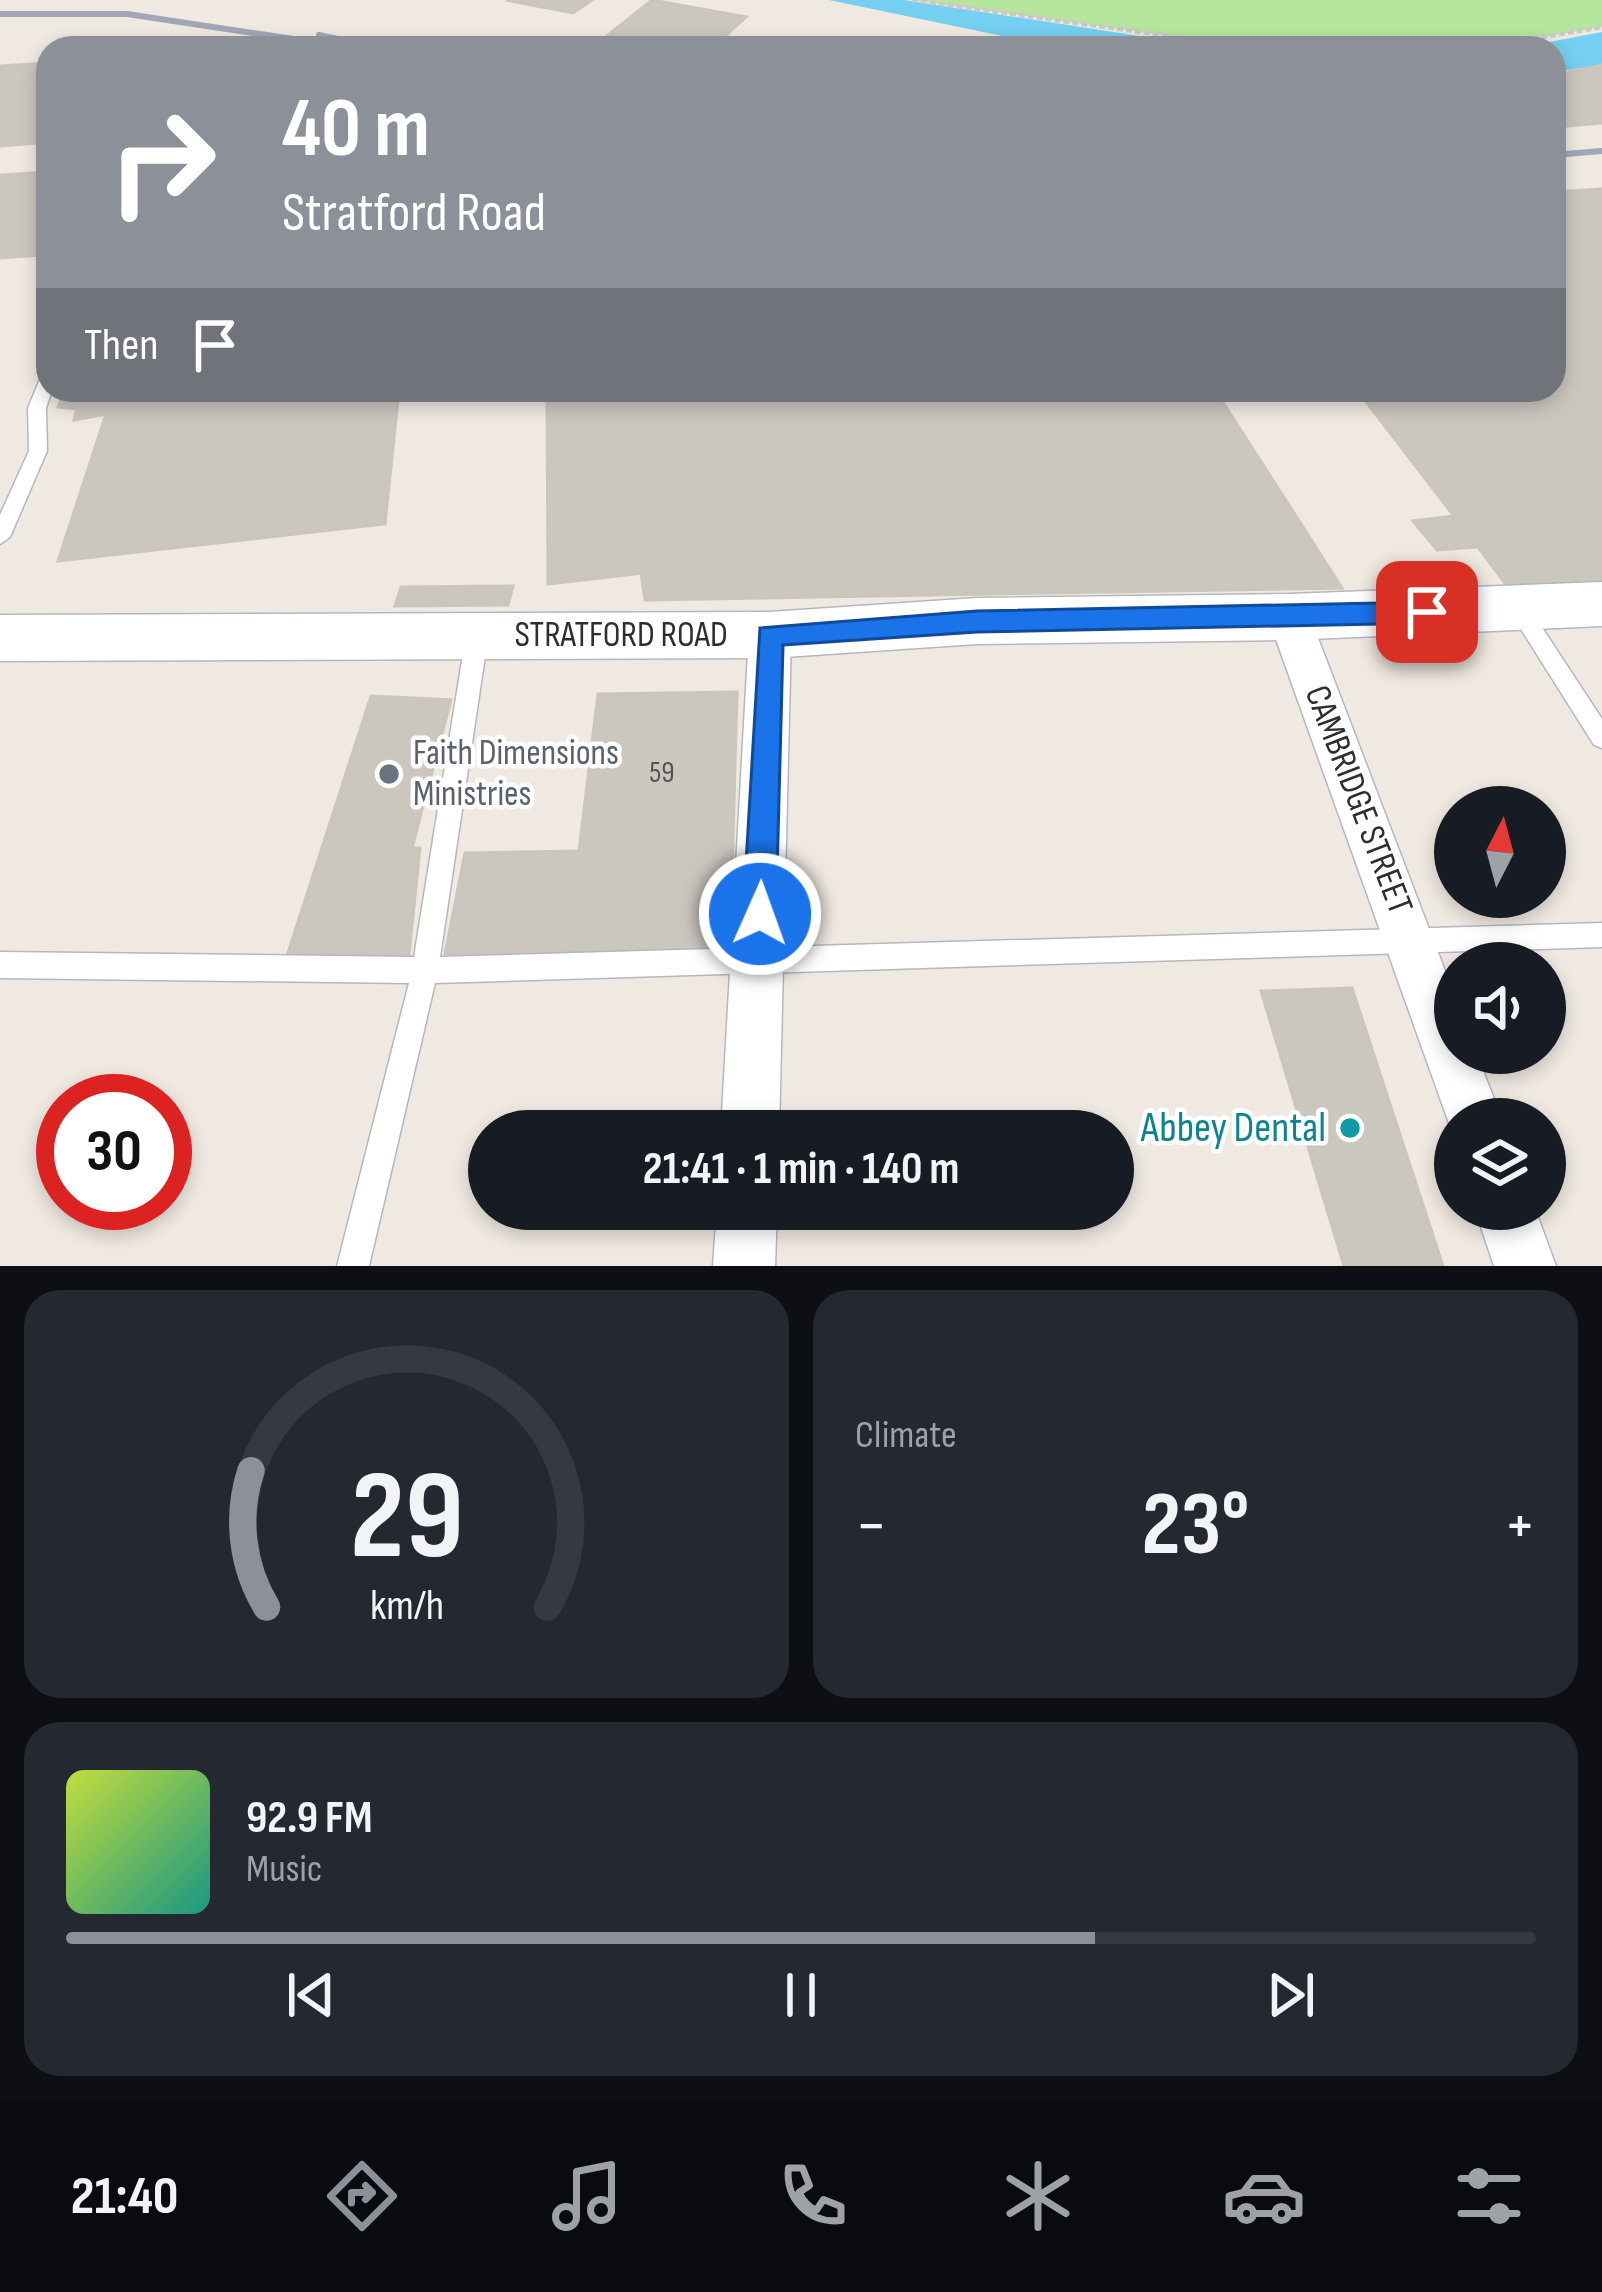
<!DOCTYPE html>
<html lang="en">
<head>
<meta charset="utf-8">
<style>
	:root { --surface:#171b24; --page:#242831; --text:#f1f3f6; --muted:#9ea1a6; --line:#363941; --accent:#8c9099 }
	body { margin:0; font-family:"Sofia Sans Condensed",sans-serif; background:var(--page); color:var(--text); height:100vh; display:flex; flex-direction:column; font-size:45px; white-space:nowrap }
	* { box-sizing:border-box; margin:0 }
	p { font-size:39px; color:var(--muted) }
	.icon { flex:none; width:66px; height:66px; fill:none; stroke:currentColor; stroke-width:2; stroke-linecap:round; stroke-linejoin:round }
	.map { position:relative; height:1266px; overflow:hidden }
	.sheet { display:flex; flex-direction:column; gap:24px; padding:24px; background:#0d0f14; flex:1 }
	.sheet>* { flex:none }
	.hud { position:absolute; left:36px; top:36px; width:1530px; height:366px; border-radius:36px; box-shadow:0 6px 18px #0003; background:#8c9099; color:#fff; overflow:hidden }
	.needle { width:78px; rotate:6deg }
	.fabs { position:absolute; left:1434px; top:786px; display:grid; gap:24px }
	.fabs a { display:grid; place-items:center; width:132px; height:132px; border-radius:50%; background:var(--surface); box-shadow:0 6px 18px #0003; font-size:60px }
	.speed { position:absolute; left:36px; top:1074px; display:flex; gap:24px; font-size:60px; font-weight:700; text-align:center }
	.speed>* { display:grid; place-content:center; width:156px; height:156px; border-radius:50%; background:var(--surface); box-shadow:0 6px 18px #0003; line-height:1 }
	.speed .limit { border:18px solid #d22; background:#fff; color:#111 }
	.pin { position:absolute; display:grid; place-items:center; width:102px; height:102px; color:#fff; margin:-51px; border-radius:24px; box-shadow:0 6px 18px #0006 }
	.me { position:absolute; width:132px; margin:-66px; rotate:2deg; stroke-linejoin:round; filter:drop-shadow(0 0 9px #0008) }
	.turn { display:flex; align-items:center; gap:42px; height:252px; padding:0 48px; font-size:54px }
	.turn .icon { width:156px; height:156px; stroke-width:2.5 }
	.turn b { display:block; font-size:84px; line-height:102px }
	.then { display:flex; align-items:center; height:114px; padding:0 48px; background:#0003; gap:24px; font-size:45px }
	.big { font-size:90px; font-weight:700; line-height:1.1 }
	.sheet .widget { flex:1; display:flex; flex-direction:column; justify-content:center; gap:18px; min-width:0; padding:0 42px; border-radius:36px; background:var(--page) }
	.sheet .dial { align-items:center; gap:0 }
	.dial svg { height:312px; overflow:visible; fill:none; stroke:var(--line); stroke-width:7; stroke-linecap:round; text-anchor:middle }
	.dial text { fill:var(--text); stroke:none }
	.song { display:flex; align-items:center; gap:36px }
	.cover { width:144px; height:144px; border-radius:18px; background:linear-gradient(135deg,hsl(70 70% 55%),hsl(170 70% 35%)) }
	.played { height:12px; border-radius:6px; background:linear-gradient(90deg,var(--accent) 70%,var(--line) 70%) }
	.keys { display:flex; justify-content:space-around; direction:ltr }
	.heat { display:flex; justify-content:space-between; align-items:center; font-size:66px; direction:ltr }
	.sheet .tiles { flex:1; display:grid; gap:24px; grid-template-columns:1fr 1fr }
	.widget:last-child { grid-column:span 2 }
	.trip { position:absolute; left:468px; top:1110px; width:666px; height:120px; border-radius:60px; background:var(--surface); box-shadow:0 6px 18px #0003; font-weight:700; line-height:120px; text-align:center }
	.tab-bar { display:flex; height:192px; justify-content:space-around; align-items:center; background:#090b0e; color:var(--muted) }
	.tab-bar .icon { width:84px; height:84px }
	.tab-bar .active { color:var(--accent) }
	.tab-bar b { font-size:54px; color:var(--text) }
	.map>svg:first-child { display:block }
	.green { fill:#b6e59e }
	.water { fill:#75cff0 }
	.building { fill:#cbc7bf; stroke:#cbc5ba; stroke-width:3 }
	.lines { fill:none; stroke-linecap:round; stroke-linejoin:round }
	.lane-casing { stroke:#b4b7c1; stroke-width:3 }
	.street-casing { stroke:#b4b7c1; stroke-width:3 }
	.secondary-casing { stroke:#b4b7c1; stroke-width:3 }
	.path { stroke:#c9c9c9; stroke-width:4.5; stroke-dasharray:6 3; stroke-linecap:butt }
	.lane { fill:#fff; fill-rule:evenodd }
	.street { fill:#fff; fill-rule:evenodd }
	.secondary { fill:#fff; fill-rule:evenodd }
	.rail { stroke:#a3a6b8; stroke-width:6 }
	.route { fill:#1a73e8; stroke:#114b97; stroke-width:3 }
	.worship-dot { fill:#6b7280; stroke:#fff; stroke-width:4.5 }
	.culture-dot { fill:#0f9aa8; stroke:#fff; stroke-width:4.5 }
	.labels { text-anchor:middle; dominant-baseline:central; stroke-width:9; stroke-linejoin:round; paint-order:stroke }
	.number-label { font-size:30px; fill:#555452 }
	.street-label { font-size:36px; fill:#2e2e2e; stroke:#fff }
	.worship-label { font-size:36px; fill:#5b616d; stroke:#fff; text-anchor:start }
	.near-culture-label { font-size:42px; fill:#0d838f; stroke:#fff; text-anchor:end }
</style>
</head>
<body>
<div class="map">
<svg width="1602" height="1266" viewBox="0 0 1602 1266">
	<rect width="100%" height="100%" fill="#efe9e1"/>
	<path class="green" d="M 912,0 L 1602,0 L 1602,27 L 1479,48 L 1254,48 Z"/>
	<path class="water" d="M 829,0 L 904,0 L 1218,48 L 1060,48 Z
		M 1602,32 L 1602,65 L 1554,72 L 1554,48 L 1518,48 Z"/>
	<path class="building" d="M 506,0 L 592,0 L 573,13 Z
		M 652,0 L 746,17 L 712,48 L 592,48 Z
		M 48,63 L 48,142 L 0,146 L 0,66 Z
		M 1602,65 L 1602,123 L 1554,127 L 1554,84 L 1564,83 L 1555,75 Z
		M 48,172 L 48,205 L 0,209 L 0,175 Z
		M 1602,189 L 1602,581 L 1507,586 L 1478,547 L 1437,550 L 1413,521 L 1454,516 L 1357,390 L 1554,390 L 1554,192 Z
		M 48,205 L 48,242 L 0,246 L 0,209 Z
		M 48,242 L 48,261 L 39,262 L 41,255 L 0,258 L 0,246 Z
		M 65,390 L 399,390 L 385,524 L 58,561 L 106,414 L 74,420 L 77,409 L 58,407 Z
		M 547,390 L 1215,390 L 1285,499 L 548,584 Z
		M 1285,499 L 1342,588 L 645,600 L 641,574 Z
		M 513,586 L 508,605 L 395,606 L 401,587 Z
		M 737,692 L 730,949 L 445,954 L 465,853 L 579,851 L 598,694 Z
		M 371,696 L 451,700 L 412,848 L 420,848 L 409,955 L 287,956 Z
		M 1352,988 L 1443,1266 L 1344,1266 L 1261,991 Z"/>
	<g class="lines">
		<defs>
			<path id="lane" d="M 48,374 L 48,390 L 52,390 L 46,408 L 47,451 L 10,537 L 0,544 L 0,515 L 29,451 L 28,408 L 40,379 Z
				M 1519,601 L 1526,603 L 1602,719 L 1602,748 L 1594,745 L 1512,615 L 1509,609 L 1512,603 Z
				M 477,628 L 484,630 L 488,636 L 440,957 L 1602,923 L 1602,947 L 435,983 L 369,1266 L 337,1266 L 409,983 L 0,978 L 0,952 L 414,957 L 466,636 L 470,630 Z"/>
			<path id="street" d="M 1289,601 L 1304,606 L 1310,617 L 1455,997 L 1455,1053 L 1476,1053 L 1502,1119 L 1455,1119 L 1455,1140 L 1268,617 L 1274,606 Z
				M 770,619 L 785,623 L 791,635 L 779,1131 L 721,1131 L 749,635 L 755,623 Z
				M 717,1209 L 777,1209 L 775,1266 L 713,1266 Z
				M 1475,1209 L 1535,1209 L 1556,1266 L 1494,1266 Z"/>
			<path id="secondary" d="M 1602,582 L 1602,626 L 1289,640 L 977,644 L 770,658 L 0,661 L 0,615 L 770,612 L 977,598 L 1289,594 Z"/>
		</defs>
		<use href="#lane" class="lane-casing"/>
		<use href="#street" class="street-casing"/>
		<use href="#secondary" class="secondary-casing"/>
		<path class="path" d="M 912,0 L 1254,48
			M 1479,48 L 1602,27"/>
		<use href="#lane" class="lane"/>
		<use href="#street" class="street"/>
		<use href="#secondary" class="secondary"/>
		<path class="rail" d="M 0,14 L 127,14 L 333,45
			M 319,35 L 379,48
			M 1554,155 L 1602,151"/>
	</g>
	<path class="route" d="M 1427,602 L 1441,612 L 1427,623 L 977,632 L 783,645 L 776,914 L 772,925 L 760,929 L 748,925 L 743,914 L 760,628 L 977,611 Z"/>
	<circle class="worship-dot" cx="389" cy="774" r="12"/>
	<circle class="culture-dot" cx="1350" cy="1128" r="12"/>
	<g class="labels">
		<g class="number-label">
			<text x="662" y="773">59</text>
		</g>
		<g class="street-label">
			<text x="621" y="635">STRATFORD ROAD</text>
			<text transform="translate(1358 800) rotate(69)">CAMBRIDGE STREET</text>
		</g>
		<g class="worship-label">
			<text x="413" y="753">Faith Dimensions<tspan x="413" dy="41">Ministries</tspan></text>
		</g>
		<g class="near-culture-label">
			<text x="1326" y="1128">Abbey Dental</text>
		</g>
	</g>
</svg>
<div class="fabs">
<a><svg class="needle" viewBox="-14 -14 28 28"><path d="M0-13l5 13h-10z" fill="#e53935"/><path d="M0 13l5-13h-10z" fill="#9ea1a6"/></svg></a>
<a><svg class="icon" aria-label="sound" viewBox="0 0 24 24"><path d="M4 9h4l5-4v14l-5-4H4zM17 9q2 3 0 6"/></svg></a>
<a><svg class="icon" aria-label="layers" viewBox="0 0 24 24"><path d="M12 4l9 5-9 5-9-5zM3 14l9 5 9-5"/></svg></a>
</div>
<div class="speed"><div class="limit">30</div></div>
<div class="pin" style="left:1427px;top:612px;background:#d93025"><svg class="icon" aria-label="arrive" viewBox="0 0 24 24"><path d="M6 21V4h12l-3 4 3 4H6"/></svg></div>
<svg class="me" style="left:760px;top:914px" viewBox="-20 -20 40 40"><circle r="17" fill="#1a73e8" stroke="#fff" stroke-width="3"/><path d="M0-11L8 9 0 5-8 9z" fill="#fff"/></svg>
<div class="trip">21:41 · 1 min · 140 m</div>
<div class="hud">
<div class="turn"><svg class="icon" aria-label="right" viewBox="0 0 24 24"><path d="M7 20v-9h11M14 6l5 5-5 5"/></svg><div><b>40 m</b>Stratford Road</div></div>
<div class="then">Then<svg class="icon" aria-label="arrive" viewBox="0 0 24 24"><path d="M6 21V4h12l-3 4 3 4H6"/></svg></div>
</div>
</div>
<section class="sheet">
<div class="tiles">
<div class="widget dial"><svg viewBox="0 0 100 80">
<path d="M14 69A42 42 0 1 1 86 69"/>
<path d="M14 69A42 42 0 0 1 10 34" stroke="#8c9099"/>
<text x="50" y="56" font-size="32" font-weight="700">29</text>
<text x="50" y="72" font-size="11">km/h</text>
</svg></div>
<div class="widget"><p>Climate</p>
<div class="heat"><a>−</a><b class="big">23°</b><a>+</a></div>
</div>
<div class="widget">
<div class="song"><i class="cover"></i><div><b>92.9 FM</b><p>Music</p></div></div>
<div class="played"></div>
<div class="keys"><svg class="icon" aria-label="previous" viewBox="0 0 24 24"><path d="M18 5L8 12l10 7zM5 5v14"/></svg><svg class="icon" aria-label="pause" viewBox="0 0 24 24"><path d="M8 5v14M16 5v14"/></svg><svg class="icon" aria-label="next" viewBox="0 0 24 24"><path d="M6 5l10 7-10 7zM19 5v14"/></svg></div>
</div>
</div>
</section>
<nav class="tab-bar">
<b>21:40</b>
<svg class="icon active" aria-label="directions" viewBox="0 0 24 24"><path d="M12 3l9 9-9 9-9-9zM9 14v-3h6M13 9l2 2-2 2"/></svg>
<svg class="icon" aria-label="music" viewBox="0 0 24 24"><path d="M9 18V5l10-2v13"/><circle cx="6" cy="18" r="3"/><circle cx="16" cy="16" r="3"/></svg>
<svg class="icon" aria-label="phone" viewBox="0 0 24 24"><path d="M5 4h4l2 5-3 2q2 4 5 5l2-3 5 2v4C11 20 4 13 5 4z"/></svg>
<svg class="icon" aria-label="climate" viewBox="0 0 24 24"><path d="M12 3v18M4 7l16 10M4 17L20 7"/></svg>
<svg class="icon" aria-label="car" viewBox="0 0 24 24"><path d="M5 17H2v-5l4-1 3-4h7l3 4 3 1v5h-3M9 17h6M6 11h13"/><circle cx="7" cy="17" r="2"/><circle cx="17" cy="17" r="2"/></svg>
<svg class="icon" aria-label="filters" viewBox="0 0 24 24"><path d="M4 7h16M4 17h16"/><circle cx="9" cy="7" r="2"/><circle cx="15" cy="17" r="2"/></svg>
</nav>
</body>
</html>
